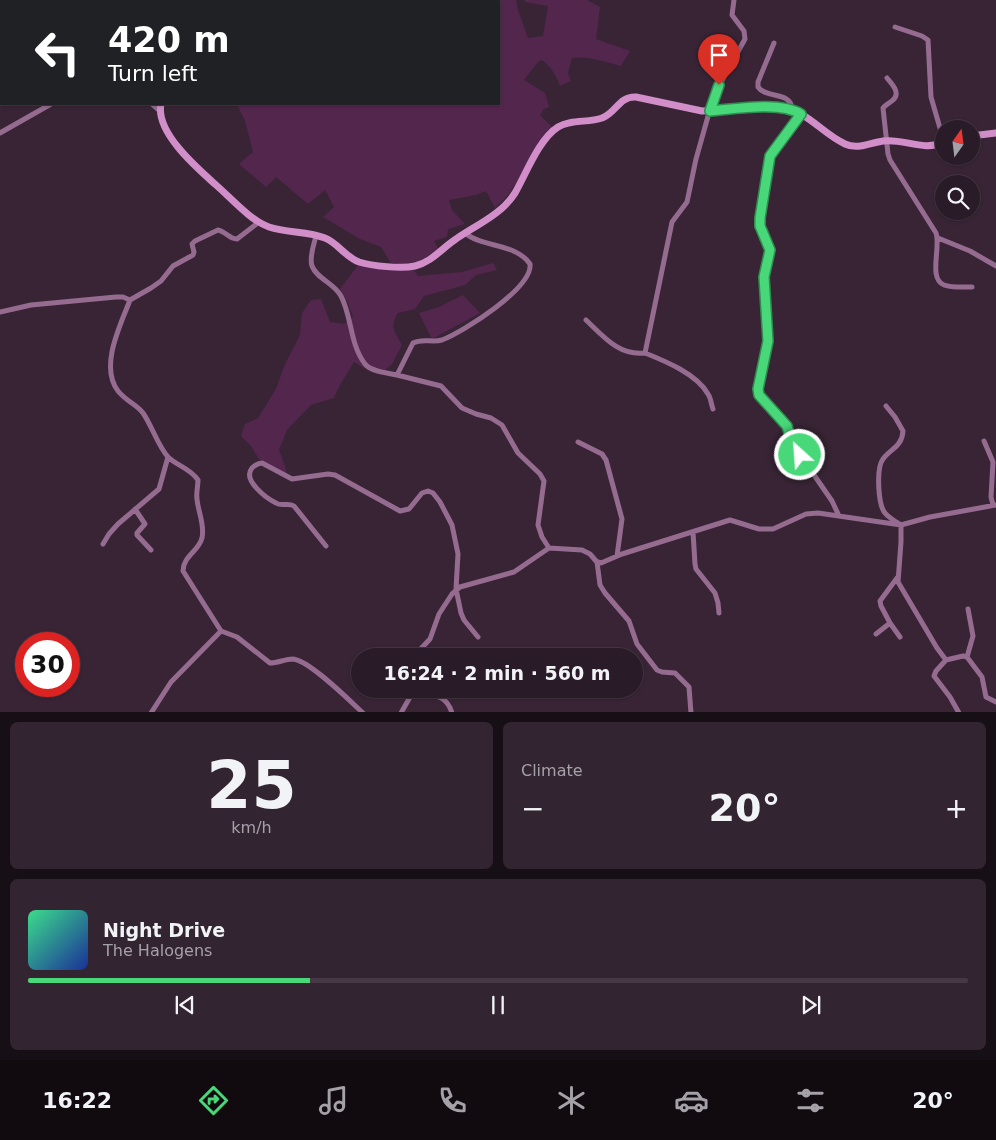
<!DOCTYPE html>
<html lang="en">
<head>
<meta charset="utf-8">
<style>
	:root { --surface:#2a1b28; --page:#322430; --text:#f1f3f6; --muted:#a5a1a8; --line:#463945; --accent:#48d779 }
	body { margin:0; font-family:"DejaVu Sans",sans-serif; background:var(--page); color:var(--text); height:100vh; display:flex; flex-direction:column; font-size:19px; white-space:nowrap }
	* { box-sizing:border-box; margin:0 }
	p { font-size:16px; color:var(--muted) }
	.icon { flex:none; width:28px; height:28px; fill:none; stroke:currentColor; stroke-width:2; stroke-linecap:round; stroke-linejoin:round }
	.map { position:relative; height:712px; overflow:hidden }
	.details { display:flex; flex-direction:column; gap:10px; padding:10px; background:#170f16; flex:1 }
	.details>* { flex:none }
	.guide { position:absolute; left:0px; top:0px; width:500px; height:105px; box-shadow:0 1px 4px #0004,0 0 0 1px var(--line); background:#202124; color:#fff; overflow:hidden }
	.needle { width:32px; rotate:14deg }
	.controls { position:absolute; left:935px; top:120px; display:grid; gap:10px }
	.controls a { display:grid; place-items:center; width:45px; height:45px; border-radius:50%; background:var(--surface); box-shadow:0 1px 4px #0004,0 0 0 1px var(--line); font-size:25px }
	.speed { position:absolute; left:15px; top:632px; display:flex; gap:10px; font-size:25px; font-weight:700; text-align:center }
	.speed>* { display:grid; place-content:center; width:65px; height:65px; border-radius:50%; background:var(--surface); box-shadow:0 1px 4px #0004,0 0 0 1px var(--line); line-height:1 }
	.speed .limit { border:8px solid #d22; background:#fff; color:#111 }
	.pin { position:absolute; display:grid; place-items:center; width:42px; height:42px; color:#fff; margin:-51px -21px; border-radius:50% 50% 50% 0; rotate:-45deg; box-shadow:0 0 5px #0007 }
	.pin .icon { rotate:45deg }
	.me { position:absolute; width:55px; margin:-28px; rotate:334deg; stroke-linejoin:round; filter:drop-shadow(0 0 4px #0008) }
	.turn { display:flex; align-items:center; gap:18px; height:105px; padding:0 25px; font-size:22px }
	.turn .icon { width:65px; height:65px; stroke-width:2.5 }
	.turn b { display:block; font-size:35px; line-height:42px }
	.big { font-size:38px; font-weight:800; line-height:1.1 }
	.details .card { flex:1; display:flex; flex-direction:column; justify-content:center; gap:8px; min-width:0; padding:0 18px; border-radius:8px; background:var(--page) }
	.details .dial { align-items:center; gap:0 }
	.dial b { font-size:65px; line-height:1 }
	.song { display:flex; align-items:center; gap:15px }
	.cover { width:60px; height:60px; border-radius:8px; background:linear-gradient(135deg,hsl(150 70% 55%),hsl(230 70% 35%)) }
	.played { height:5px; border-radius:2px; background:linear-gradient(90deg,var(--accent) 30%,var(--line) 30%) }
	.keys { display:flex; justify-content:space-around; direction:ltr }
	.heat { display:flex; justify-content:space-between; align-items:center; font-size:28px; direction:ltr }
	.details .tiles { flex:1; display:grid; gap:10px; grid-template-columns:1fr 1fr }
	.card:last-child { grid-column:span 2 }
	.trip { position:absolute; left:351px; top:648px; width:292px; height:50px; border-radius:25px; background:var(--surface); box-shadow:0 1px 4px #0004,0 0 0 1px var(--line); font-weight:800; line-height:50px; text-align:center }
	.menu { display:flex; height:80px; justify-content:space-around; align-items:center; background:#110b10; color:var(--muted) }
	.menu .icon { width:35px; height:35px }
	.menu .active { color:var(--accent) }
	.menu b { font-size:22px; color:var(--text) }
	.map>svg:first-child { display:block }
	.green { fill:#53264e }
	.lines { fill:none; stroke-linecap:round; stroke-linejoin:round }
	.street { stroke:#956c90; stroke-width:5 }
	.secondary { stroke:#d18ec9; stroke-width:7 }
	.route-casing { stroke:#2f8c4f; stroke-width:12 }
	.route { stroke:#48d779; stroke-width:9 }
</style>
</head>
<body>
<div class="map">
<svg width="996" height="713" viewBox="0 0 996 713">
	<rect width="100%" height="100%" fill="#382435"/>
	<path class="green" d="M 175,0 L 175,1 L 7,1 L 21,0 Z
		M 255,0 L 516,0 L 518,10 L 528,38 L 543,36 L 548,6 L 525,2 L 525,0 L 587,0 L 600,7 L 596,39 L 630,51 L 621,66 C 605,62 588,56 572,58 L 568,73 L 571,81 L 560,86 C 556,75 552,68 542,60 L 538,62 L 524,80 L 545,93 L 549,107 L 544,109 L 540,115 L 553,128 L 509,194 L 495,208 L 486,191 L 476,195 L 449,200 L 452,210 L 465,224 L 448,229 L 447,237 L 434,241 L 438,249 C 418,263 415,264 391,263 L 381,247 L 360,239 L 323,217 L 334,207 L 325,190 L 308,204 L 276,177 L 266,187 L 239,164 L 253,152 L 245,121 L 237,104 L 499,104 L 499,1 L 254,1 Z
		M 493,263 L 497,270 L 476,275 L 465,285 L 424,296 L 415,309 L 398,313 C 389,327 395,332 402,345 L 392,364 L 385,370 L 364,368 L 354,362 C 347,374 339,385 334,398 L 311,405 L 287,430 L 279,450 L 285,466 L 287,475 L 259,459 L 251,446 L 241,436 L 245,424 L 258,418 L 276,389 L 285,364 L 300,335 L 302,313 L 311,300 L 321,299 L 330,322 L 344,324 L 353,317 L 347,301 L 340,289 L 359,264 L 413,269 L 418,276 L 462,272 Z
		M 463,295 L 480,313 L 432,339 L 419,313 L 439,307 Z"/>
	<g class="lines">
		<path class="street" d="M 895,27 L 922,36 L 928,40 L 931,97 L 944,142
			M 774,43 L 758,82 L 758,87 C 766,99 791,91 792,109
			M 887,78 C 892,84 901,93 893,100 C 890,103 886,104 883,108 L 888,154 L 890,160 L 936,233 C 941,247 928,279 944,285 C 952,288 964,287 972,287
			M 152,104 L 160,111
			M 801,114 L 770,156 L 760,218 L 761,226 L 771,250 L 764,277 L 768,341 L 758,389 L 759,395 L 787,426 L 794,446 L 832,501 L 839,516
			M 0,133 L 51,104
			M 259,222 L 237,239 C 229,239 225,231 218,230 L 195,241 L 192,244 L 194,252 L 193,255 L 173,266 L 161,281 L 151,288 L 130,300 C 121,324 99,366 118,391 C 126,401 137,405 143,413 C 152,426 158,446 168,457 C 177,466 190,468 198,480 C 198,486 196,493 197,499 C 198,512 205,524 202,538 C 199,551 183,556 183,571 L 221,631 L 237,637 L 270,663 C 278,663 285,659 293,659 C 309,660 350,701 363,713
			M 465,233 C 483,248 516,243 530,264 C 533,288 463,332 442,340 C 432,343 423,338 413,343 L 397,375 L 441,386 L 462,408 L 476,414 L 491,418 L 502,425 L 518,453 L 540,474 L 544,481 L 538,525 L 542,537 L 549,548
			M 316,236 C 314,244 309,257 312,266 C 317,279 334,283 341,296 C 352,317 350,345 365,364 C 371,372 389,373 397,375
			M 938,238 L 970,251 L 996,266
			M 0,312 L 31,305 L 116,297 L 123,297 L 130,300
			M 586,320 C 604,337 619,356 645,353 L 672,222 L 687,202 L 696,159 L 714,95 L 745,39 L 744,31 L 732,15 L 734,0
			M 645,353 C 665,361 697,374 708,394 C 711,398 711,404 713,409
			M 886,406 L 895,417 L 903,431 C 902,447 890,449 883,459 C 876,468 878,505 885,513 C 889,518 895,521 901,525 L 901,542 L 898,582 L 937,648 L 946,660 L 963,656 L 967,657 L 982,677 L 986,697 L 996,702
			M 984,441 L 993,462 L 991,497 L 993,505
			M 578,442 L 602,454 L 606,460 L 622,519 L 617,556
			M 135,509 L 145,524 L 137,533 L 137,535 L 151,550
			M 693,532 L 695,564 L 696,569 L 715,593 L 718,603 L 719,613
			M 103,544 L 109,534 L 118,524 L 159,489 L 168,457
			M 326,546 L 294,506 C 288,502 282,507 276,503 C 266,498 242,480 252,468 C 256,465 257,463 262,463 L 292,479 L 328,474 L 335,475 L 400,511 L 409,509 L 422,493 L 428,491 L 433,493 L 440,502 L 452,525 L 458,554 L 456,589 L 461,613 L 464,620 L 478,637
			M 597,562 L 600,585 L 605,593 L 629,621 L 637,644 L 657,670 L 662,672 L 675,673 L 689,687 L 691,713
			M 890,623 L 900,637
			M 876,634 L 890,623 L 881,606 L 880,601 L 897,578
			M 414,656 L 430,639 L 439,614 L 452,594 L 460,587 L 514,572 L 549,548 L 582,550 L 590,554 L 596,561 L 601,563 L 622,554 L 730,520 L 759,529 L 773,529 L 806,514 L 818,513 L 901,525 L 930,517 L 996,505
			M 967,657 L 973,636 L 968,609
			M 946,660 L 936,671 L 934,676 L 950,697 L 959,713
			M 410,689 C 427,697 445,690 452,713
			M 151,713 L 171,682 L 221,631
			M 401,713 L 414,690"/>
		<path class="secondary" d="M 175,0 L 175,1
			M 161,104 C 155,132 197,168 216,185 C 231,198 251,221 269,227 C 287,233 308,231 325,238 C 338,243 345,257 359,262 C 372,266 401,269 415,266 C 432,262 442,248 456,239 C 476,225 501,215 515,193 C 526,174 539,139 558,127 C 571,119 588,123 602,118 C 616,113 619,96 636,97 L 702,111 L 778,107 C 805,108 821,133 845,144 C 858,150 869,143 883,141 C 904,138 923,152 944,142
			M 971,136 L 996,133"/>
	</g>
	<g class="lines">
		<defs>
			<path id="route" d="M 719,85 L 710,111 C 735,109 780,101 801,114 L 770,156 L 760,218 L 760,226 L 770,250 L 764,277 L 768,341 L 758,389 L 759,395 L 787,426 L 791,440 L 800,455"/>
		</defs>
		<use href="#route" class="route-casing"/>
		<use href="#route" class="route"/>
	</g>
</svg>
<div class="controls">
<a><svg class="needle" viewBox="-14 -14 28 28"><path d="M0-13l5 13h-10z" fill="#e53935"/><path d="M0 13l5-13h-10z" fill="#a5a1a8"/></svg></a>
<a><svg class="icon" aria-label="search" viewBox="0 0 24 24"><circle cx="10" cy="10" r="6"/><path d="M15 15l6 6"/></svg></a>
</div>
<div class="speed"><div class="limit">30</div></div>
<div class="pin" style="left:719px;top:85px;background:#d93025"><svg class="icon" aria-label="arrive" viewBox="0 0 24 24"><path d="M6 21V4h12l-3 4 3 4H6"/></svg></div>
<svg class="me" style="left:800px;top:455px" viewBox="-20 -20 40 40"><circle r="17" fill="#48d779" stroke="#fff" stroke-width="3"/><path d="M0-11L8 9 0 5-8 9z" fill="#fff"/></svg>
<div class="trip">16:24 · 2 min · 560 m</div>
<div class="guide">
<div class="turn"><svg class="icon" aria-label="left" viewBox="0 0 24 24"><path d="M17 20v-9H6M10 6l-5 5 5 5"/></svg><div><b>420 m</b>Turn left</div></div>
</div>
</div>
<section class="details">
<div class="tiles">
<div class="card dial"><b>25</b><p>km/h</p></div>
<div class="card"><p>Climate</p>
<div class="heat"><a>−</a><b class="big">20°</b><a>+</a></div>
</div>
<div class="card">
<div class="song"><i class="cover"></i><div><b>Night Drive</b><p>The Halogens</p></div></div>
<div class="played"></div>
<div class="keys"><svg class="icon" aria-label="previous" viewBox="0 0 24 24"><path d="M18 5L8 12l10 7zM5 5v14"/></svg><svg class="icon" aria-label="pause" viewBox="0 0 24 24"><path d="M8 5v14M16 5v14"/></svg><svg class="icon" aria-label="next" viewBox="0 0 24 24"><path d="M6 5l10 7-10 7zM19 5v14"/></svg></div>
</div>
</div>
</section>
<nav class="menu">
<b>16:22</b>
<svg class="icon active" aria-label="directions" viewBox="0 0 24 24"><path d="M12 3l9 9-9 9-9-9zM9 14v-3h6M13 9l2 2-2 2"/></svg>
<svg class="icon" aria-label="music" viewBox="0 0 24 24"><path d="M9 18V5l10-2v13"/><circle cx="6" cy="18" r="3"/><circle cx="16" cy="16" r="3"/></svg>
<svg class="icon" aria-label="phone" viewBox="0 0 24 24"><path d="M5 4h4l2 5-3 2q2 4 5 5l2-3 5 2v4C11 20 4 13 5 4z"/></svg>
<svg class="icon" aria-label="climate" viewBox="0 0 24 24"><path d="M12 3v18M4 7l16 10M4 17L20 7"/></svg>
<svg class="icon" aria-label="car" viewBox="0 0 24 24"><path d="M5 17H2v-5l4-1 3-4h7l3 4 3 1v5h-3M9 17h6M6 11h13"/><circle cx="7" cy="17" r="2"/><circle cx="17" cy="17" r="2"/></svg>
<svg class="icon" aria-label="filters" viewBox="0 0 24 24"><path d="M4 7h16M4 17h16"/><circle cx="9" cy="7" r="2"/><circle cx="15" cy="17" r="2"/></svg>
<b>20°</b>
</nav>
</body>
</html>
